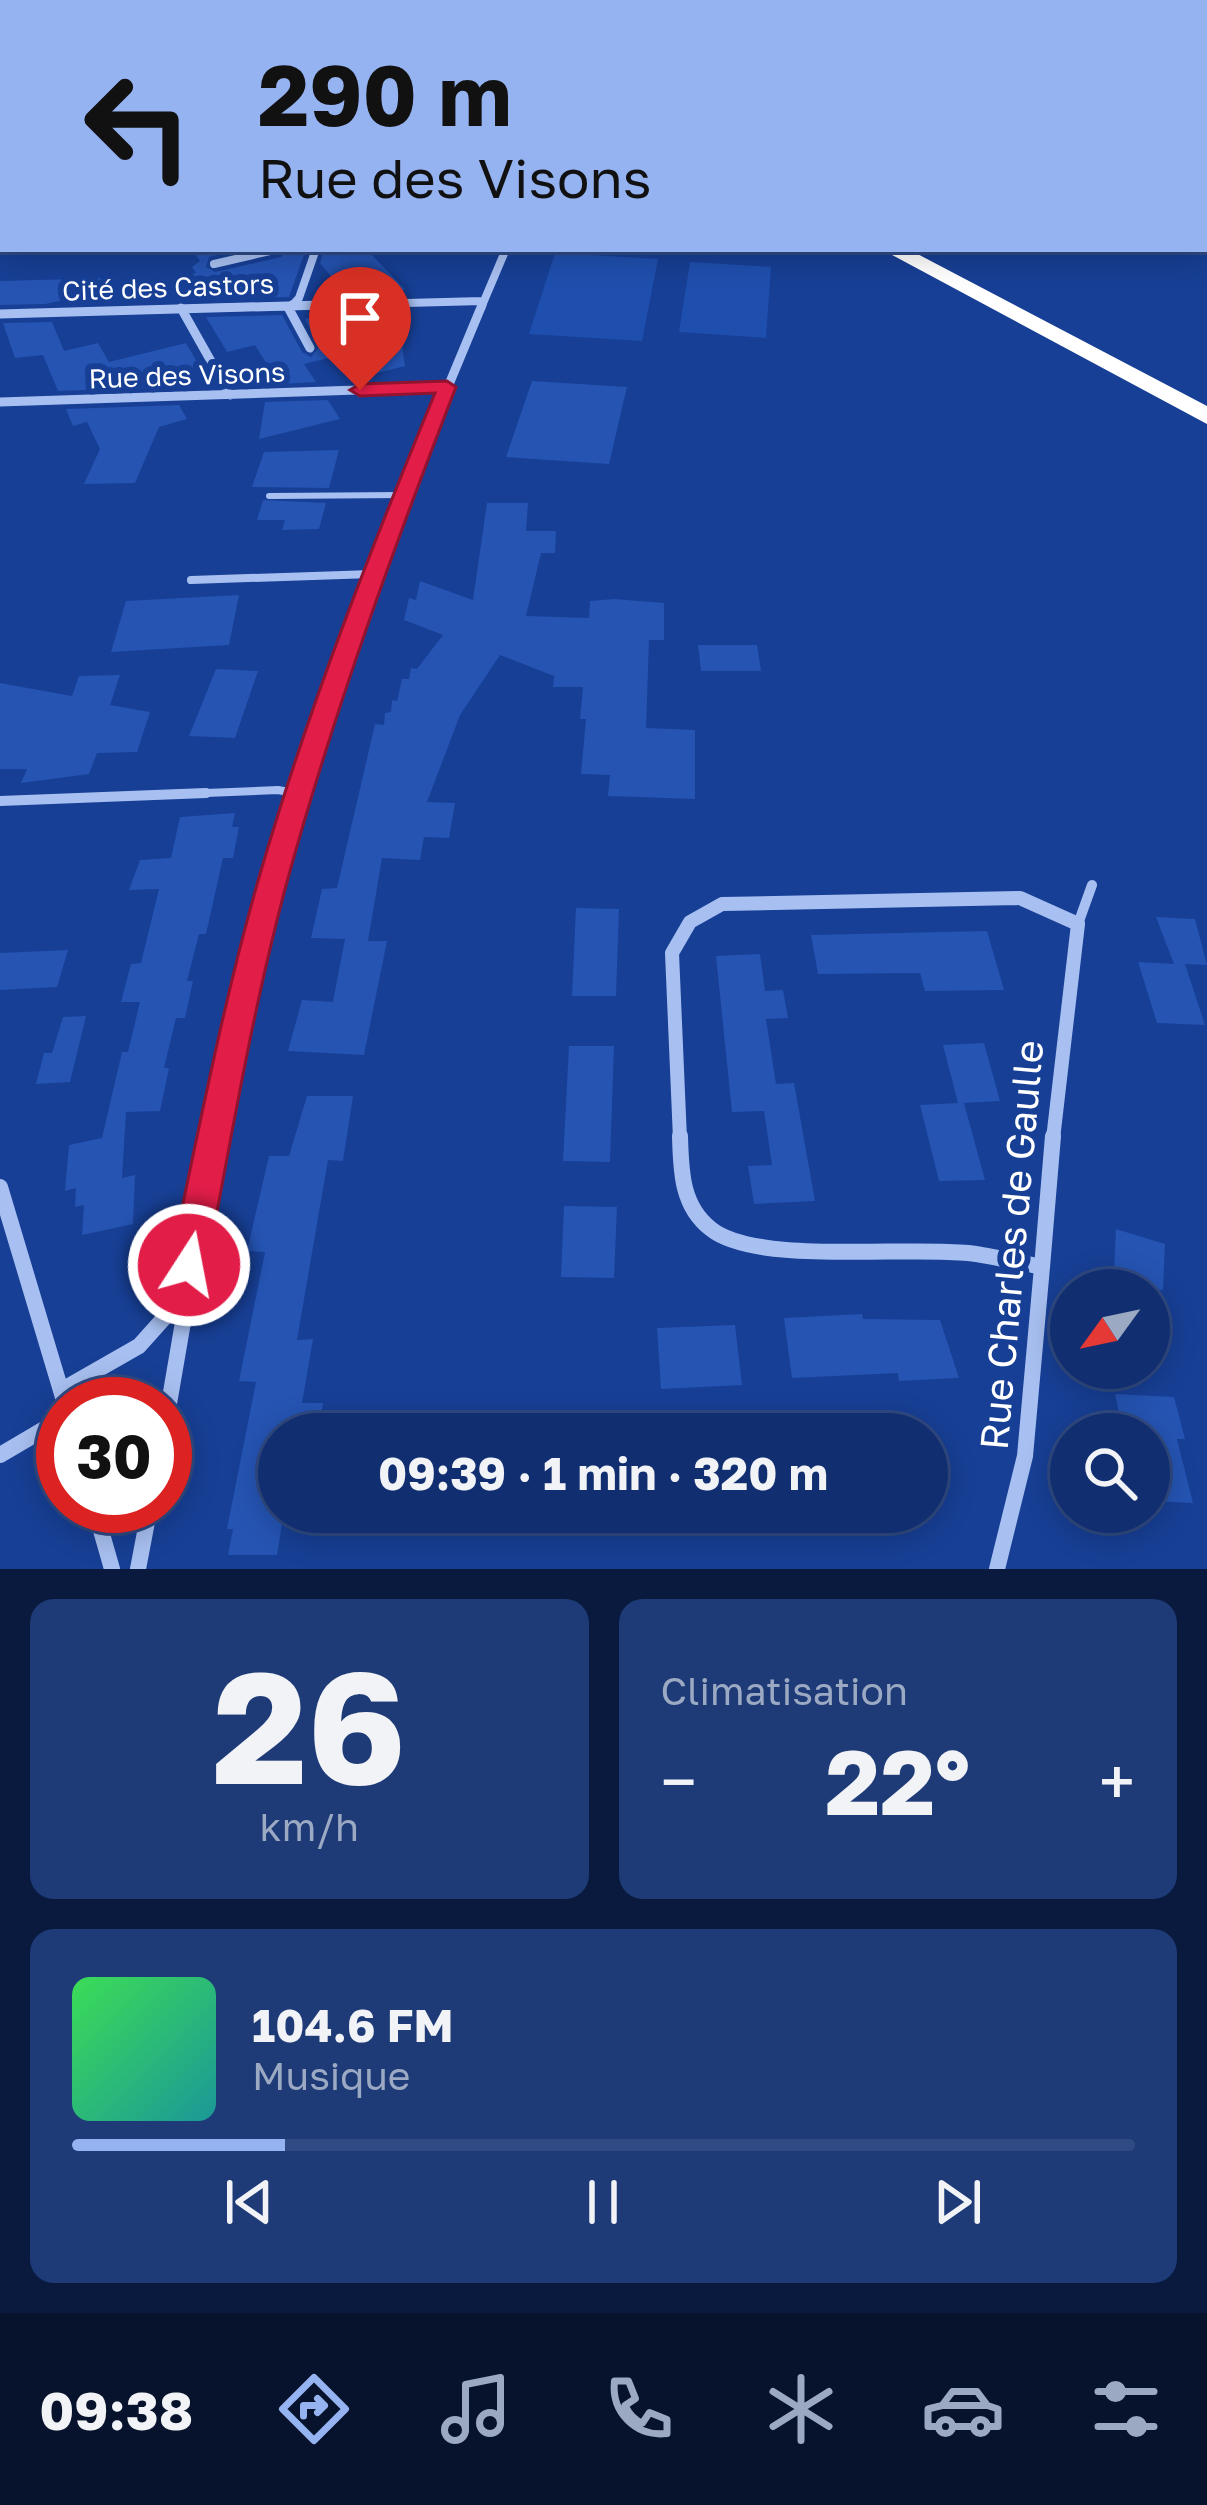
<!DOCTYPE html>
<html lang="fr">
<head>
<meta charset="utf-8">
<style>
	:root { --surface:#112f70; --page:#1e3b78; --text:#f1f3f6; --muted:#9ca9c3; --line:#304a83; --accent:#95b2f1 }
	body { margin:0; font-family:"Golos Text",sans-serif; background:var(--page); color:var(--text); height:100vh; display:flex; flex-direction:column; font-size:45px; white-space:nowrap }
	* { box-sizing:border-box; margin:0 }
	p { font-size:39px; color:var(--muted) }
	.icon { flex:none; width:66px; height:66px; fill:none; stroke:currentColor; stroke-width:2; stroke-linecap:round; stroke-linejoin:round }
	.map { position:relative; height:1569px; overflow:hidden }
	.drawer { display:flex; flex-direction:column; gap:30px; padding:30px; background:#091a3e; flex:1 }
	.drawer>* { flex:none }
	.hud { position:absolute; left:0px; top:0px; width:1209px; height:252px; box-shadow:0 6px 30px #0003,0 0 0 3px var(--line); background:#95b2f1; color:#111; overflow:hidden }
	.needle { width:78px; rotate:237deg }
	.buttons { position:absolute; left:1050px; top:1269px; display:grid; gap:24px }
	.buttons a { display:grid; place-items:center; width:120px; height:120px; border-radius:50%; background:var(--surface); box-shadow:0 6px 30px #0003,0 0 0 3px var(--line); font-size:60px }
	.speed { position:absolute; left:36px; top:1377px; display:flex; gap:24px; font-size:60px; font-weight:700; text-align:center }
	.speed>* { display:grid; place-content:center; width:156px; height:156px; border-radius:50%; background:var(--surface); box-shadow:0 6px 30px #0003,0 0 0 3px var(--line); line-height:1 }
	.speed .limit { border:18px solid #d22; background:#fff; color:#111 }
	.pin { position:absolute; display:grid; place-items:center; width:102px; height:102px; color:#fff; margin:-123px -51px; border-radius:50% 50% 50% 0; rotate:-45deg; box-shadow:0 0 12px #0007 }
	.pin .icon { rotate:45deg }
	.me { position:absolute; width:132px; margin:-66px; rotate:11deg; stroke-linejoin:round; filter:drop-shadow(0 0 9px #0008) }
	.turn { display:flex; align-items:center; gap:42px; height:252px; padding:0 60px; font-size:54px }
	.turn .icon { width:156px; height:156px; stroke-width:2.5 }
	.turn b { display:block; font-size:84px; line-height:102px }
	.big { font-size:90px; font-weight:700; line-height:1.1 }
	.drawer .widget { flex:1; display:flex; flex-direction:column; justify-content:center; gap:18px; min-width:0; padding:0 42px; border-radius:24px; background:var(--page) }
	.drawer .dial { align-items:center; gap:0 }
	.dial b { font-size:156px; line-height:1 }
	.song { display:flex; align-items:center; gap:36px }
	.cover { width:144px; height:144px; border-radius:18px; background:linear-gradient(135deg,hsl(130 70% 55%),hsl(180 70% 35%)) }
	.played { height:12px; border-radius:6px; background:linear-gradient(90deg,var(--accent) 20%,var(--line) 20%) }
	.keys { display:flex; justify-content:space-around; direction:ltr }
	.heat { display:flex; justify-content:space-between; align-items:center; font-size:66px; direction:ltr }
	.drawer .tiles { flex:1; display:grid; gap:30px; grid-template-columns:1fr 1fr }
	.widget:last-child { grid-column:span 2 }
	.trip { position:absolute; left:258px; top:1413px; width:690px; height:120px; border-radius:60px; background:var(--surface); box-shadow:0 6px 30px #0003,0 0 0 3px var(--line); font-weight:700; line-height:120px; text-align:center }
	.tab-bar { display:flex; height:192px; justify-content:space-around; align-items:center; background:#07132d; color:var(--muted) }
	.tab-bar .icon { width:84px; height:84px }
	.tab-bar .on { color:var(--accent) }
	.tab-bar b { font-size:54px; color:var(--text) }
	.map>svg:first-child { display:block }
	.green { fill:#1f4fae }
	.building { fill:#2554b3 }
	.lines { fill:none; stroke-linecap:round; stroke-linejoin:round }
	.service-far3 { stroke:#a8c0f1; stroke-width:4.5 }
	.service-far2 { stroke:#a8c0f1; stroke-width:6 }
	.service-far1 { stroke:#a8c0f1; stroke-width:8 }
	.service { stroke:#a8c0f1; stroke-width:10 }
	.minor-far5 { stroke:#a8c0f1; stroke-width:6 }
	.minor-far4 { stroke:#a8c0f1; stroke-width:8 }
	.minor-far3 { stroke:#a8c0f1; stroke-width:9 }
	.minor-far2 { stroke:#a8c0f1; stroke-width:10 }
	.minor-far1 { stroke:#a8c0f1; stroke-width:14 }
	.minor { stroke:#a8c0f1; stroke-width:16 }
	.motorway { fill:#fff; fill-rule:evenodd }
	.route { fill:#e11d48; stroke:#92132f; stroke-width:3 }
	.labels { text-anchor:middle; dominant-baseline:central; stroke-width:12; stroke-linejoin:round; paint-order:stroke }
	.far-street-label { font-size:27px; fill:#fff; stroke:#173f95 }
	.near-street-label { font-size:39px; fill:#fff; stroke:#173f95 }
</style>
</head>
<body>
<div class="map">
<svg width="1207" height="1569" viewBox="0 0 1207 1569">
	<rect width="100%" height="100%" fill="#173f95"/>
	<path class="green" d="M 555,253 L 658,259 L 642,341 L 529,334 Z
		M 690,262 L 771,267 L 766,338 L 679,332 Z"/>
	<path class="building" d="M 192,249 L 242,249 L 209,257 L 206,267 L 215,272 L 281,257 L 287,249 L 306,249 L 289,297 L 195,300 L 181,276 L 196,273 L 192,267 L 200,261 Z
		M 324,249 L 366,249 L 405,289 L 394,295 L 347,296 L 320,263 Z
		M 111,278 L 112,290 L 45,304 L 0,305 L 0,281 Z
		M 397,311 L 405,366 L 370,375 L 353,352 L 304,364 L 316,382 L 279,384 L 255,345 L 227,352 L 206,317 L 282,315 L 302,352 L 311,357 L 319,347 L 305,319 L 330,313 Z
		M 52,322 L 64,351 L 98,343 L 109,362 L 186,343 L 202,370 L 165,379 L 170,387 L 58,391 L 43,355 L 15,358 L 3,323 Z
		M 532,381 L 627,387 L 609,464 L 506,457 Z
		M 328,400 L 340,419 L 259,439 L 265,402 Z
		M 179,405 L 187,419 L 159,427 L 135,483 L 84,484 L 100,449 L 87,422 L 73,426 L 66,409 Z
		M 339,450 L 329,488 L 252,487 L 264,452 Z
		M 263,500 L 326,503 L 319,529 L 282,530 L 285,520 L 257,520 Z
		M 487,503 L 528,503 L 526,531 L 556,531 L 555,553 L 541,553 L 526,616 L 589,618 L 590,601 L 614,599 L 664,603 L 664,640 L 649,640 L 646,728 L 695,730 L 695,799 L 608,796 L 610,775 L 581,774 L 586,719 L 580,719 L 583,687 L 553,687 L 554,676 L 500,655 L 460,715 L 427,802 L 455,803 L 449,838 L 424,837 L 420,860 L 382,858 L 368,941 L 387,941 L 364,1055 L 288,1051 L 302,1000 L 333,1002 L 345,939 L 311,938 L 322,889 L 337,888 L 375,724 L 384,725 L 385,713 L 391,712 L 392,700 L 397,701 L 402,679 L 409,679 L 411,668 L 417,669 L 443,635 L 404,620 L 409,598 L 416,600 L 420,581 L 473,600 Z
		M 239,595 L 229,645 L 111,652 L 126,601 Z
		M 698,645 L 757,645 L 761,671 L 701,671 Z
		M 216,669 L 258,671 L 235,738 L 189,736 Z
		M 120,675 L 110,705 L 150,712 L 137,752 L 97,753 L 89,774 L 59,778 L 21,783 L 27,769 L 0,769 L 0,683 L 72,696 L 79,676 Z
		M 235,813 L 232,827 L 239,827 L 233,858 L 223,858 L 206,934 L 199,934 L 187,981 L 193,981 L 185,1018 L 176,1018 L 164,1068 L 169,1068 L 160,1111 L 126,1112 L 122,1178 L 135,1175 L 133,1224 L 82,1235 L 84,1205 L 75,1207 L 76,1188 L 65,1191 L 69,1145 L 102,1138 L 122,1052 L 128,1052 L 140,1002 L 121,1002 L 131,964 L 141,963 L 159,889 L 129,890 L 140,860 L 171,858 L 180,817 Z
		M 576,908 L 619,909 L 616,996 L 572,996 Z
		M 1156,917 L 1195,919 L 1207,965 L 1185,964 L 1205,1025 L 1157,1023 L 1138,962 L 1174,964 Z
		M 987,931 L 1004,990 L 925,991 L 920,973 L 818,974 L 811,935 Z
		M 68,950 L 57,987 L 0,990 L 0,953 Z
		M 760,954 L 765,991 L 783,990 L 788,1018 L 766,1019 L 776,1084 L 794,1083 L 815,1201 L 754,1204 L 748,1166 L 772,1165 L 764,1111 L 732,1112 L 716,956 Z
		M 86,1016 L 70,1082 L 36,1084 L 44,1053 L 52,1053 L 63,1017 Z
		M 984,1043 L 1000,1101 L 964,1103 L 985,1180 L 939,1181 L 920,1105 L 958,1103 L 943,1045 Z
		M 569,1046 L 614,1046 L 610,1162 L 563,1161 Z
		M 307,1096 L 353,1096 L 343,1161 L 328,1160 L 297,1340 L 313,1339 L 302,1403 L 323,1403 L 318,1434 L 279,1434 L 279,1512 L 284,1512 L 277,1555 L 228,1555 L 233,1529 L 227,1529 L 256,1382 L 239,1381 L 265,1252 L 247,1251 L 269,1156 L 289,1156 Z
		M 564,1206 L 617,1207 L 614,1278 L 561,1277 Z
		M 1116,1229 L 1165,1244 L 1163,1290 L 1113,1290 Z
		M 862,1314 L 863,1319 L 940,1320 L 959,1378 L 899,1381 L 898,1373 L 792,1378 L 784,1318 Z
		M 735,1325 L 742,1385 L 661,1389 L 657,1328 Z
		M 1115,1394 L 1174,1397 L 1185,1439 L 1177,1439 L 1193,1503 L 1149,1501 L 1149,1434 L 1131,1434 L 1128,1422 L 1121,1422 Z"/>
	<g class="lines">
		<path class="service-far3" d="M 664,0 L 670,3
			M 1195,0 L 1205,3"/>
		<path class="service-far2" d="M 269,496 L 402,495"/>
		<path class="service-far1" d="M 191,580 L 372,574
			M 131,796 L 278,790 L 300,794"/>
		<path class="service" d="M 294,793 L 300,794
			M 0,801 L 206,793
			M 1078,924 L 1092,885"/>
		<path class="minor-far5" d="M 515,0 L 523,3
			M 0,3 L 63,3"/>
		<path class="minor-far4" d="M 214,264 L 279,249
			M 211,308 L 482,301
			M 290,308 L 299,298 L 316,249
			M 481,308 L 506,249"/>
		<path class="minor-far3" d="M 292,305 L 289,309 L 310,348
			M 181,308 L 230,395
			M 0,314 L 322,305
			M 0,402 L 447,387
			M 391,524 L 482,305"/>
		<path class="minor-far2" d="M 299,796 L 354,620 L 392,521"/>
		<path class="minor-far1" d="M 214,1139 L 275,873 L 300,793
			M 680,1139 L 672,953 L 690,922 L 722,904 L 1020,898 L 1078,924 L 1053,1139"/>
		<path class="minor" d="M 680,1136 C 681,1170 681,1206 711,1229 C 756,1265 904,1246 968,1253 C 993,1256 1017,1262 1042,1267
			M 0,1187 L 65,1404
			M 1042,1267 L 1053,1136
			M 62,1390 L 139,1346 L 182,1298
			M 165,1427 L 215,1136
			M 0,1455 L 63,1418
			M 94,1506 L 112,1569
			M 138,1569 L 150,1506
			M 997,1569 L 1025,1456 L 1042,1267"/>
		<path class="motorway" d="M 386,0 L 405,0 L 407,3 L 388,3 Z
			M 881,249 L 908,249 L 1207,406 L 1207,424 Z"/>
	</g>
	<path class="route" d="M 447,381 L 456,387 C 394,547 336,706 290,871 C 254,1001 232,1134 207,1265 L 202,1279 L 189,1284 L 175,1279 L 170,1265 C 198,1134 223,1002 260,874 C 308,709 370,551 435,393 L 360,396 L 350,390 L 360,384 Z"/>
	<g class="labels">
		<g class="far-street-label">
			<text transform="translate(168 287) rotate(-2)">Cité des Castors</text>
			<text transform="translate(187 375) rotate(-2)">Rue des Visons</text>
		</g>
		<g class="near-street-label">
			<text transform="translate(1011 1245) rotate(-85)">Rue Charles de Gaulle</text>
		</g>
	</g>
</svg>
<div class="buttons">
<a><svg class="needle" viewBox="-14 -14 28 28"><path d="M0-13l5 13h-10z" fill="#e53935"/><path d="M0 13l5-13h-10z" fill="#9ca9c3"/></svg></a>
<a><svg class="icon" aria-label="search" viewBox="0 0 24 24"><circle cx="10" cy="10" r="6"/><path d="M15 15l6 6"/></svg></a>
</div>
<div class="speed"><div class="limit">30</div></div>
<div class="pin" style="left:360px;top:390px;background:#d93025"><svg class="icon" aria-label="arrive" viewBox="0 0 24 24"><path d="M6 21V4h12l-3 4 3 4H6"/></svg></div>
<svg class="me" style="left:189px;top:1265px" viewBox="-20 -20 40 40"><circle r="17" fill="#e11d48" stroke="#fff" stroke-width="3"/><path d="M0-11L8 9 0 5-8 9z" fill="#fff"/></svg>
<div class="trip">09:39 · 1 min · 320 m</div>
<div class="hud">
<div class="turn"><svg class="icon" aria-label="left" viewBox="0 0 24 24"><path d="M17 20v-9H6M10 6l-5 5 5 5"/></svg><div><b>290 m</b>Rue des Visons</div></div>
</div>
</div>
<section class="drawer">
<div class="tiles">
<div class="widget dial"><b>26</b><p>km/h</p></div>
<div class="widget"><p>Climatisation</p>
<div class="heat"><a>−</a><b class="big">22°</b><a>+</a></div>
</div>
<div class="widget">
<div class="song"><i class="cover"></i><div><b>104.6 FM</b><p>Musique</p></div></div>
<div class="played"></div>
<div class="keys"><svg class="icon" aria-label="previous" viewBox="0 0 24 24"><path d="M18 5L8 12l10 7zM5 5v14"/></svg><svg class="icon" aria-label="pause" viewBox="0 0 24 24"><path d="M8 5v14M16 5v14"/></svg><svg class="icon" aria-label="next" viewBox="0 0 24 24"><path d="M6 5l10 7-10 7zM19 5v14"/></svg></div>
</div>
</div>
</section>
<nav class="tab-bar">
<b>09:38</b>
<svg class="icon on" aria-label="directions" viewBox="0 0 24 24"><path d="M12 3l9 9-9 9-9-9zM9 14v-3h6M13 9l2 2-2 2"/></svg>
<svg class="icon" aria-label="music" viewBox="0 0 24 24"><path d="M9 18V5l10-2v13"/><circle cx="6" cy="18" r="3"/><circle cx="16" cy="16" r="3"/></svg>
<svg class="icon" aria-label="phone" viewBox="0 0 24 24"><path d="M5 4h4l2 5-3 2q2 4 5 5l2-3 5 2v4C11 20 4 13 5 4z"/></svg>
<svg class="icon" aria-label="climate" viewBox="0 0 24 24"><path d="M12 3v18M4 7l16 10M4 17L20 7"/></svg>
<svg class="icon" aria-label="car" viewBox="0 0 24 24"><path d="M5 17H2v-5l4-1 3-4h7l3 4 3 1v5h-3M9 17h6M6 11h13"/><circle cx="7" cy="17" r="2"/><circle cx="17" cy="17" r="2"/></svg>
<svg class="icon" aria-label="filters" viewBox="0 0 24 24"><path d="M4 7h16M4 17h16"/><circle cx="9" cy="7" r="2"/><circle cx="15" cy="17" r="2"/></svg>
</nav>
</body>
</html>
